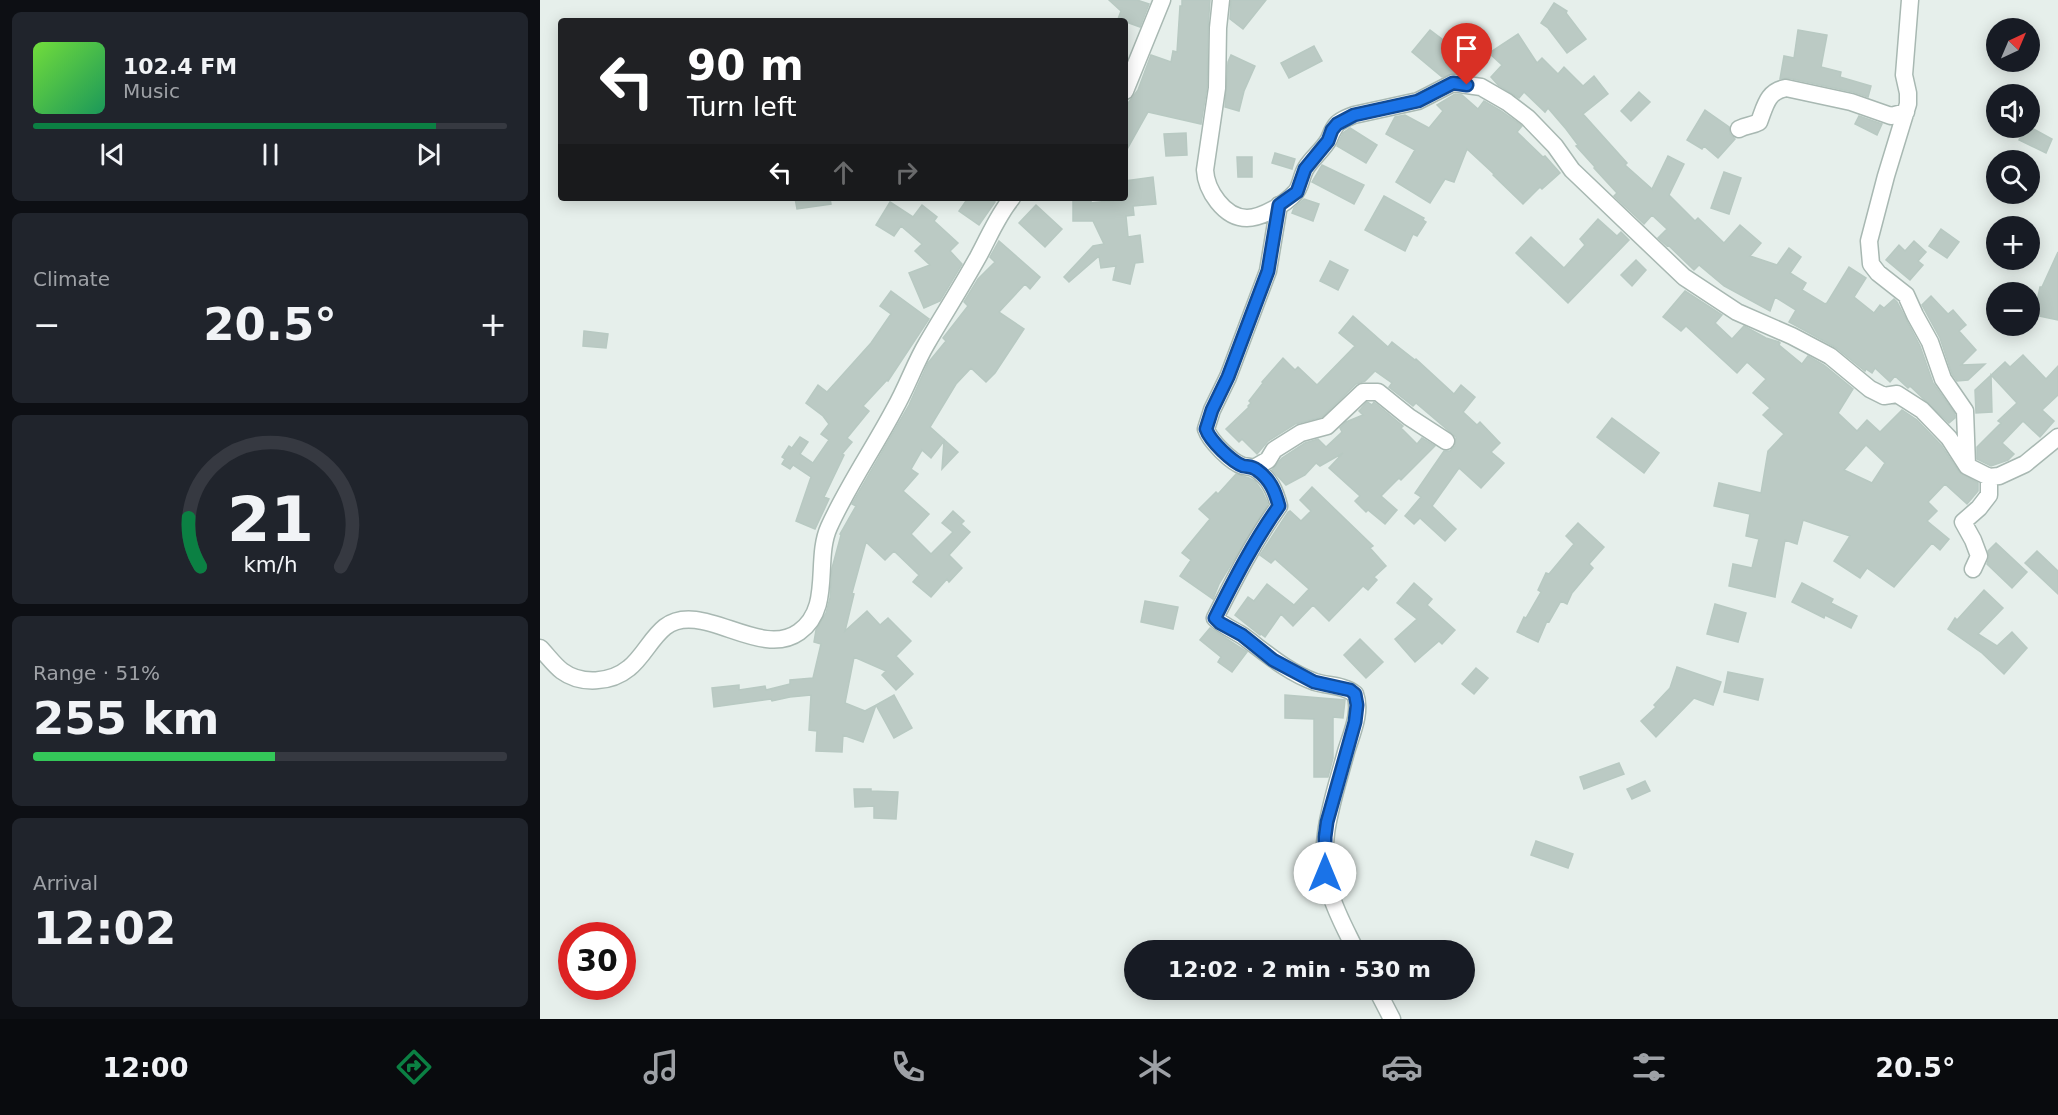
<!DOCTYPE html>
<html lang="en">
<head>
<meta charset="utf-8">
<style>
	:root { --surface:#171b24; --page:#20242c; --text:#f1f3f6; --muted:#9ea1a6; --line:#363941; --accent:#0b8043 }
	body { margin:0; font-family:"DejaVu Sans",sans-serif; background:var(--page); color:var(--text); height:100vh; display:flex; flex-direction:column; font-size:22px; white-space:nowrap }
	* { box-sizing:border-box; margin:0 }
	p { font-size:20px; color:var(--muted) }
	.icon { flex:none; width:33px; height:33px; fill:none; stroke:currentColor; stroke-width:2; stroke-linecap:round; stroke-linejoin:round }
	.map { position:relative; flex:1; overflow:hidden }
	.side { display:flex; flex-direction:column; gap:12px; padding:12px; background:#0d0f14; width:540px }
	.side>* { flex:none }
	.guide { position:absolute; left:18px; top:18px; width:570px; height:183px; border-radius:6px; box-shadow:0 3px 15px #0003; background:#202124; color:#fff; overflow:hidden }
	.needle { width:39px; rotate:44deg }
	.fabs { position:absolute; left:1446px; top:18px; display:grid; gap:12px }
	.fabs a { display:grid; place-items:center; width:54px; height:54px; border-radius:50%; background:var(--surface); box-shadow:0 3px 15px #0003; font-size:30px }
	.speed { position:absolute; left:18px; top:922px; display:flex; gap:12px; font-size:30px; font-weight:700; text-align:center }
	.speed>* { display:grid; place-content:center; width:78px; height:78px; border-radius:50%; background:var(--surface); box-shadow:0 3px 15px #0003; line-height:1 }
	.speed .limit { border:9px solid #d22; background:#fff; color:#111 }
	.pin { position:absolute; display:grid; place-items:center; width:51px; height:51px; color:#fff; margin:-62px -26px; border-radius:50% 50% 50% 0; rotate:-45deg; box-shadow:0 0 6px #0007 }
	.pin .icon { rotate:45deg }
	.me { position:absolute; width:66px; margin:-33px; rotate:0deg; stroke-linejoin:round; filter:drop-shadow(0 0 4px #0008) }
	.turn { display:flex; align-items:center; gap:21px; height:126px; padding:0 30px; font-size:27px }
	.turn .icon { width:78px; height:78px; stroke-width:2.5 }
	.turn b { display:block; font-size:42px; line-height:51px }
	.lanes { display:flex; align-items:center; height:57px; padding:0 30px; background:#0003; justify-content:center; gap:30px; direction:ltr }
	.lanes .off { opacity:.35 }
	.big { font-size:45px; font-weight:700; line-height:1.1 }
	.side .tile { flex:1; display:flex; flex-direction:column; justify-content:center; gap:9px; min-width:0; padding:0 21px; border-radius:9px; background:var(--page) }
	.side .dial { align-items:center; gap:0 }
	.dial svg { height:156px; overflow:visible; fill:none; stroke:var(--line); stroke-width:7; stroke-linecap:round; text-anchor:middle }
	.dial text { fill:var(--text); stroke:none }
	.song { display:flex; align-items:center; gap:18px }
	.cover { width:72px; height:72px; border-radius:9px; background:linear-gradient(135deg,hsl(100 70% 55%),hsl(150 70% 35%)) }
	.played { height:6px; border-radius:3px; background:linear-gradient(90deg,var(--accent) 85%,var(--line) 85%) }
	.keys { display:flex; justify-content:space-around; direction:ltr }
	.heat { display:flex; justify-content:space-between; align-items:center; font-size:33px; direction:ltr }
	.charge { height:9px; border-radius:4px; background:linear-gradient(90deg,#34c759 51%,var(--line) 0) }
	.trip { position:absolute; left:584px; top:940px; width:351px; height:60px; border-radius:30px; background:var(--surface); box-shadow:0 3px 15px #0003; font-weight:700; line-height:60px; text-align:center }
	.tabs { display:flex; height:96px; justify-content:space-around; align-items:center; background:#090b0e; color:var(--muted) }
	.tabs .icon { width:42px; height:42px }
	.tabs .active { color:var(--accent) }
	.tabs b { font-size:27px; color:var(--text) }
	main { display:flex; flex:1; min-height:0 }
	.map>svg:first-child { display:block }
	.building { fill:#bbcac4; stroke:#b8c9c2; stroke-width:1.5; fill-rule:evenodd }
	.lines { fill:none; stroke-linecap:round; stroke-linejoin:round }
	.minor-casing { stroke:#a8b8b2; stroke-width:19 }
	.minor { stroke:#fff; stroke-width:16 }
	.route-casing { stroke:#114b97; stroke-width:15 }
	.route { stroke:#1a73e8; stroke-width:10 }
</style>
</head>
<body>
<main>
<section class="side">
<div class="tile">
<div class="song"><i class="cover"></i><div><b>102.4 FM</b><p>Music</p></div></div>
<div class="played"></div>
<div class="keys"><svg class="icon" aria-label="previous" viewBox="0 0 24 24"><path d="M18 5L8 12l10 7zM5 5v14"/></svg><svg class="icon" aria-label="pause" viewBox="0 0 24 24"><path d="M8 5v14M16 5v14"/></svg><svg class="icon" aria-label="next" viewBox="0 0 24 24"><path d="M6 5l10 7-10 7zM19 5v14"/></svg></div>
</div>
<div class="tile"><p>Climate</p>
<div class="heat"><a>−</a><b class="big">20.5°</b><a>+</a></div>
</div>
<div class="tile dial"><svg viewBox="0 0 100 80">
<path d="M14 69A42 42 0 1 1 86 69"/>
<path d="M14 69A42 42 0 0 1 8 44" stroke="#0b8043"/>
<text x="50" y="56" font-size="32" font-weight="700">21</text>
<text x="50" y="72" font-size="11">km/h</text>
</svg></div>
<div class="tile"><p>Range · 51%</p><b class="big">255 km</b><div class="charge"></div></div>
<div class="tile"><p>Arrival</p><b class="big">12:02</b></div>
</section>
<div class="map">
<svg width="1518" height="1019" viewBox="0 0 1518 1019">
	<rect width="100%" height="100%" fill="#e6efeb"/>
	<path class="building" d="M 569,0 L 597,0 L 609,4 L 600,27 L 578,19 L 581,11 Z
		M 642,0 L 670,0 L 668,28 L 667,87 L 661,124 L 608,112 L 585,153 L 585,107 L 598,90 L 611,55 L 631,62 L 633,51 L 637,52 L 640,6 L 642,6 Z
		M 691,0 L 726,0 L 703,29 L 690,19 Z
		M 1014,3 L 1027,11 L 1026,13 L 1046,39 L 1027,53 L 1008,28 L 1001,23 Z
		M 929,24 L 946,39 L 915,73 L 902,77 L 872,52 L 890,30 L 906,42 L 909,38 L 913,42 Z
		M 1258,30 L 1287,35 L 1281,67 L 1301,72 L 1300,77 L 1331,86 L 1328,97 L 1313,92 L 1248,78 L 1240,79 L 1244,56 L 1254,58 Z
		M 978,34 L 997,63 L 1002,58 L 1018,74 L 1024,67 L 1043,86 L 1054,76 L 1068,94 L 1043,114 L 1087,163 L 1085,165 L 1112,189 L 1128,156 L 1144,164 L 1129,195 L 1155,221 L 1158,218 L 1184,243 L 1200,225 L 1221,243 L 1210,256 L 1237,265 L 1249,248 L 1261,257 L 1250,273 L 1266,283 L 1262,290 L 1285,304 L 1287,303 L 1309,267 L 1326,278 L 1314,297 L 1334,313 L 1340,305 L 1344,308 L 1354,299 L 1357,302 L 1380,346 L 1393,383 L 1415,414 L 1415,418 L 1409,423 L 1370,386 L 1368,388 L 1355,376 L 1350,382 L 1335,368 L 1332,373 L 1326,369 L 1325,371 L 1295,347 L 1249,322 L 1256,310 L 1235,297 L 1230,311 L 1184,286 L 1159,265 L 1154,270 L 1128,245 L 1127,246 L 1118,238 L 1127,229 L 1112,215 L 1104,224 L 1074,196 L 1077,193 L 1054,168 L 1055,167 L 1036,146 L 1038,145 L 1026,129 L 1008,108 L 1005,112 L 984,92 L 979,98 L 958,85 L 951,77 L 962,65 L 949,53 Z
		M 774,46 L 782,61 L 749,78 L 741,63 Z
		M 691,55 L 715,66 L 704,91 L 699,111 L 685,107 L 688,62 Z
		M 1099,92 L 1110,102 L 1091,121 L 1081,111 Z
		M 915,94 L 922,95 L 938,109 L 944,101 L 961,111 L 982,126 L 977,132 L 1003,157 L 1005,156 L 1020,173 L 1002,189 L 1000,187 L 983,204 L 953,175 L 954,174 L 927,149 L 914,182 L 905,179 L 890,203 L 856,182 L 875,150 L 846,134 L 855,117 L 865,115 L 889,128 L 903,111 L 897,105 Z
		M 1165,110 L 1189,127 L 1190,134 L 1195,139 L 1178,158 L 1164,146 L 1162,149 L 1147,140 Z
		M 1319,116 L 1342,124 L 1337,135 L 1315,124 Z
		M 1490,127 L 1512,139 L 1506,153 L 1479,140 L 1485,128 Z
		M 810,128 L 837,145 L 826,163 L 797,146 L 803,133 Z
		M 646,133 L 647,155 L 626,156 L 624,134 Z
		M 735,153 L 755,159 L 752,169 L 732,163 Z
		M 697,157 L 712,157 L 712,177 L 698,177 Z
		M 782,165 L 824,185 L 814,204 L 772,182 Z
		M 1184,172 L 1201,178 L 1189,214 L 1171,208 Z
		M 613,177 L 616,204 L 593,206 L 594,215 L 586,216 L 588,237 L 600,235 L 603,262 L 595,263 L 590,284 L 573,280 L 576,266 L 561,268 L 559,256 L 529,282 L 524,277 L 553,246 L 564,244 L 553,221 L 533,221 L 533,198 L 551,198 L 551,203 L 585,199 L 585,181 Z
		M 844,196 L 884,218 L 883,220 L 886,222 L 877,236 L 873,234 L 865,251 L 825,230 Z
		M 255,198 L 290,198 L 291,204 L 257,209 Z
		M 428,198 L 449,198 L 455,202 L 439,225 L 419,211 Z
		M 764,199 L 779,204 L 773,221 L 752,213 L 754,208 Z
		M 350,202 L 373,217 L 382,205 L 397,217 L 394,221 L 418,243 L 410,251 L 422,264 L 400,301 L 384,308 L 369,273 L 390,265 L 375,251 L 382,244 L 361,226 L 354,236 L 336,225 Z
		M 496,205 L 522,229 L 505,247 L 479,223 Z
		M 1058,219 L 1077,236 L 1081,232 L 1089,240 L 1028,303 L 976,253 L 991,237 L 1024,268 L 1045,245 L 1040,239 Z
		M 1401,229 L 1419,242 L 1407,258 L 1389,246 Z
		M 459,241 L 500,277 L 490,289 L 485,284 L 459,312 L 484,329 L 455,373 L 446,382 L 431,368 L 416,384 L 390,427 L 418,452 L 402,469 L 404,441 L 391,458 L 382,450 L 371,469 L 378,474 L 363,491 L 389,514 L 371,534 L 391,554 L 413,532 L 402,523 L 413,511 L 424,521 L 421,524 L 430,532 L 409,555 L 422,568 L 409,582 L 407,579 L 391,597 L 373,582 L 379,575 L 354,551 L 345,560 L 326,542 L 312,593 L 314,594 L 305,631 L 327,611 L 340,625 L 348,618 L 371,641 L 356,656 L 373,674 L 356,690 L 342,675 L 346,671 L 314,657 L 305,703 L 325,711 L 336,705 L 323,742 L 303,735 L 302,752 L 276,751 L 277,731 L 269,730 L 271,695 L 250,697 L 232,701 L 231,699 L 174,707 L 172,688 L 199,685 L 199,690 L 225,686 L 226,690 L 250,684 L 250,680 L 273,678 L 281,644 L 274,642 L 276,630 L 286,613 L 290,598 L 292,568 L 301,535 L 300,534 L 316,506 L 312,504 L 369,405 L 388,363 L 406,341 L 403,338 L 428,306 L 424,302 L 438,279 L 455,262 L 450,257 Z
		M 1374,241 L 1386,252 L 1378,261 L 1383,265 L 1370,280 L 1346,260 L 1359,245 L 1365,251 Z
		M 1518,252 L 1518,320 L 1494,315 L 1500,287 L 1502,287 Z
		M 1096,260 L 1106,270 L 1092,286 L 1081,275 Z
		M 790,261 L 808,270 L 798,290 L 780,281 Z
		M 351,291 L 389,319 L 348,381 L 347,380 L 323,406 L 329,411 L 307,438 L 312,442 L 302,454 L 304,455 L 284,497 L 289,499 L 275,529 L 256,521 L 271,477 L 253,465 L 250,469 L 242,464 L 245,459 L 242,457 L 249,446 L 252,448 L 260,437 L 268,442 L 260,454 L 273,463 L 289,440 L 281,434 L 289,424 L 283,416 L 266,403 L 278,385 L 287,392 L 331,343 L 351,314 L 340,306 Z
		M 1145,291 L 1182,315 L 1175,323 L 1192,339 L 1204,326 L 1226,338 L 1239,342 L 1240,343 L 1239,345 L 1262,364 L 1268,356 L 1284,365 L 1313,389 L 1298,413 L 1317,431 L 1327,420 L 1340,432 L 1362,410 L 1377,420 L 1401,445 L 1419,472 L 1438,483 L 1438,491 L 1427,504 L 1405,484 L 1388,502 L 1397,511 L 1387,521 L 1409,539 L 1400,550 L 1392,543 L 1354,587 L 1327,568 L 1320,578 L 1294,561 L 1310,536 L 1263,520 L 1257,544 L 1245,540 L 1235,597 L 1189,586 L 1193,564 L 1212,568 L 1219,539 L 1206,536 L 1210,514 L 1174,506 L 1179,483 L 1221,493 L 1228,451 L 1244,434 L 1223,415 L 1230,408 L 1213,393 L 1226,379 L 1207,362 L 1197,373 L 1146,326 L 1141,331 L 1123,317 ZM 1326,445 L 1345,463 L 1332,483 L 1304,470 Z
		M 1391,296 L 1408,314 L 1413,310 L 1426,325 L 1419,331 L 1436,350 L 1421,365 L 1445,364 L 1428,380 L 1417,381 L 1412,374 L 1400,338 L 1382,305 Z
		M 813,316 L 848,347 L 852,342 L 875,360 L 876,359 L 914,394 L 921,385 L 935,397 L 923,412 L 937,425 L 940,422 L 960,443 L 951,452 L 964,463 L 941,488 L 919,468 L 892,506 L 916,529 L 905,541 L 880,518 L 874,524 L 865,516 L 881,497 L 875,493 L 904,451 L 910,451 L 915,446 L 916,437 L 876,403 L 873,406 L 849,387 L 852,383 L 835,371 L 825,381 L 816,384 L 782,417 L 755,424 L 728,441 L 717,454 L 702,439 L 699,442 L 686,429 L 709,407 L 708,406 L 711,403 L 709,401 L 723,383 L 722,382 L 743,358 L 755,370 L 758,367 L 777,385 L 815,346 L 799,333 Z
		M 44,331 L 68,334 L 66,348 L 43,346 Z
		M 1483,355 L 1506,379 L 1518,366 L 1518,395 L 1502,410 L 1514,421 L 1500,437 L 1483,421 L 1462,443 L 1474,454 L 1468,460 L 1451,466 L 1437,459 L 1437,447 L 1461,423 L 1458,421 L 1477,403 L 1451,375 L 1452,412 L 1436,413 L 1435,390 L 1465,362 L 1470,367 Z
		M 827,402 L 832,405 L 834,402 L 863,426 L 861,428 L 877,444 L 882,438 L 895,446 L 861,480 L 859,478 L 841,496 L 857,510 L 845,524 L 828,510 L 826,512 L 815,501 L 820,496 L 789,468 L 803,453 L 780,466 L 776,463 L 765,475 L 746,485 L 732,470 L 742,458 L 765,443 L 778,439 L 786,447 L 802,432 L 800,428 L 806,422 L 823,415 L 819,411 Z
		M 1072,418 L 1119,453 L 1104,473 L 1057,437 Z
		M 696,474 L 709,478 L 715,481 L 722,491 L 728,504 L 679,584 L 673,599 L 640,576 L 651,560 L 642,553 L 670,519 L 659,509 L 676,492 L 678,494 Z
		M 772,487 L 833,546 L 830,548 L 846,566 L 834,577 L 837,580 L 828,590 L 823,586 L 789,621 L 773,605 L 753,626 L 741,614 L 725,637 L 721,634 L 720,635 L 695,615 L 708,597 L 714,601 L 727,584 L 754,605 L 769,589 L 735,559 L 731,563 L 720,555 L 748,512 L 750,511 L 761,521 L 771,511 L 760,500 Z
		M 1038,523 L 1064,547 L 1049,564 L 1053,568 L 1032,593 L 1027,604 L 1021,601 L 1009,622 L 1007,621 L 998,642 L 977,632 L 984,617 L 986,618 L 1001,592 L 998,590 L 1006,573 L 1009,574 L 1034,544 L 1026,536 Z
		M 1456,543 L 1487,572 L 1472,588 L 1447,564 L 1449,557 L 1448,551 Z
		M 1497,551 L 1518,571 L 1518,594 L 1485,563 Z
		M 874,583 L 892,599 L 887,605 L 915,630 L 902,644 L 899,641 L 875,662 L 855,639 L 877,619 L 857,603 Z
		M 1262,583 L 1293,599 L 1291,603 L 1317,616 L 1311,628 L 1285,615 L 1284,618 L 1252,602 Z
		M 1444,590 L 1463,608 L 1438,634 L 1457,646 L 1472,632 L 1487,648 L 1464,674 L 1442,653 L 1408,629 L 1415,618 L 1417,620 Z
		M 605,601 L 638,607 L 633,629 L 601,622 Z
		M 1175,604 L 1206,613 L 1198,642 L 1167,634 Z
		M 670,628 L 707,652 L 692,672 L 678,662 L 681,657 L 660,640 Z
		M 820,639 L 843,662 L 826,678 L 804,655 Z
		M 1137,667 L 1181,682 L 1173,705 L 1154,698 L 1116,737 L 1101,721 L 1116,707 L 1114,705 L 1130,688 Z
		M 936,668 L 948,678 L 934,694 L 922,684 Z
		M 1188,672 L 1223,679 L 1218,700 L 1184,692 Z
		M 354,695 L 372,728 L 354,738 L 336,705 Z
		M 745,695 L 805,700 L 803,718 L 793,717 L 793,758 L 788,777 L 774,777 L 774,719 L 745,718 Z
		M 1079,763 L 1084,774 L 1044,789 L 1040,777 Z
		M 1105,781 L 1110,791 L 1092,799 L 1087,789 Z
		M 314,789 L 331,789 L 331,791 L 358,792 L 356,819 L 334,818 L 334,806 L 315,807 Z
		M 996,841 L 1033,854 L 1028,868 L 991,855 Z"/>
	<g class="lines">
		<defs>
			<path id="minor" d="M 681,0 L 678,28 L 677,88 L 665,170 C 666,190 684,218 707,218 C 722,218 745,204 755,193 C 761,187 761,176 766,168 C 772,158 783,150 789,139 C 791,134 793,128 798,123 C 802,120 808,117 814,115 L 878,101 L 913,83 L 941,87 L 967,102 L 988,118 L 1015,146 L 1032,170 L 1144,277 L 1197,312 L 1252,336 L 1290,356 L 1330,389 L 1344,396 L 1357,394 L 1382,410 L 1409,438 L 1427,466 L 1449,477 L 1459,476 L 1485,464 L 1518,437
				M 1370,0 L 1364,75 L 1368,93 L 1368,104 L 1346,176 L 1329,241 L 1331,264 L 1338,273 L 1366,295 L 1375,315 L 1390,342 L 1403,379 L 1425,411 L 1427,465
				M 585,91 L 622,0
				M 1199,129 C 1206,125 1212,126 1219,122 C 1225,107 1227,91 1246,88 L 1311,102 L 1351,116 L 1366,112
				M 739,205 L 728,271 L 688,377 L 672,410 L 666,429 C 670,441 691,462 703,466 C 708,467 712,466 717,470 C 730,479 735,491 739,506 C 714,541 694,580 675,618 C 683,626 694,630 703,636 C 726,653 747,672 775,682 C 788,686 804,685 815,694 C 822,712 811,735 806,752 C 794,797 775,846 790,892 C 796,913 807,932 816,951
				M 714,468 L 728,460 L 734,450 L 761,433 L 787,426 L 823,392 L 838,392 L 869,417 L 906,441
				M 1433,569 L 1439,556 L 1433,540 L 1423,522 L 1439,508 L 1449,495 L 1449,477
				M 0,648 C 7,655 14,665 22,671 C 41,685 71,683 89,668 C 103,657 111,638 125,627 C 161,599 220,660 259,632 C 293,608 274,560 289,527 C 308,485 334,448 355,408 C 367,387 375,363 387,343 C 404,314 422,286 438,257 C 449,237 457,216 472,198
				M 837,990 L 852,1019"/>
		</defs>
		<use href="#minor" class="minor-casing"/>
		<use href="#minor" class="minor"/>
	</g>
	<g class="lines">
		<defs>
			<path id="route" d="M 785,873 L 785,837 L 787,822 L 815,722 L 817,705 L 815,694 L 810,690 L 774,682 L 733,660 L 702,635 L 680,623 L 675,618 C 694,580 714,541 739,506 C 735,491 730,479 717,470 C 712,466 708,467 703,466 C 692,462 670,441 666,429 L 672,410 L 688,377 L 728,271 L 739,205 L 757,192 L 765,169 L 788,141 L 792,130 L 797,124 L 814,115 L 878,101 L 913,83 L 927,85"/>
		</defs>
		<use href="#route" class="route-casing"/>
		<use href="#route" class="route"/>
	</g>
</svg>
<div class="fabs">
<a><svg class="needle" viewBox="-14 -14 28 28"><path d="M0-13l5 13h-10z" fill="#e53935"/><path d="M0 13l5-13h-10z" fill="#9ea1a6"/></svg></a>
<a><svg class="icon" aria-label="sound" viewBox="0 0 24 24"><path d="M4 9h4l5-4v14l-5-4H4zM17 9q2 3 0 6"/></svg></a>
<a><svg class="icon" aria-label="search" viewBox="0 0 24 24"><circle cx="10" cy="10" r="6"/><path d="M15 15l6 6"/></svg></a>
<a>+</a>
<a>−</a>
</div>
<div class="speed"><div class="limit">30</div></div>
<div class="pin" style="left:927px;top:85px;background:#d93025"><svg class="icon" aria-label="arrive" viewBox="0 0 24 24"><path d="M6 21V4h12l-3 4 3 4H6"/></svg></div>
<svg class="me" style="left:785px;top:873px" viewBox="-20 -20 40 40"><circle r="19" fill="#fff"/><path d="M0-13L10 11 0 6-10 11z" fill="#1a73e8"/></svg>
<div class="trip">12:02 · 2 min · 530 m</div>
<div class="guide">
<div class="turn"><svg class="icon" aria-label="left" viewBox="0 0 24 24"><path d="M17 20v-9H6M10 6l-5 5 5 5"/></svg><div><b>90 m</b>Turn left</div></div>
<div class="lanes"><svg class="icon" aria-label="left" viewBox="0 0 24 24"><path d="M17 20v-9H6M10 6l-5 5 5 5"/></svg><svg class="icon off" aria-label="ahead" viewBox="0 0 24 24"><path d="M12 20V5M6 11l6-6 6 6"/></svg><svg class="icon off" aria-label="right" viewBox="0 0 24 24"><path d="M7 20v-9h11M14 6l5 5-5 5"/></svg></div>
</div>
</div>
</main>
<nav class="tabs">
<b>12:00</b>
<svg class="icon active" aria-label="directions" viewBox="0 0 24 24"><path d="M12 3l9 9-9 9-9-9zM9 14v-3h6M13 9l2 2-2 2"/></svg>
<svg class="icon" aria-label="music" viewBox="0 0 24 24"><path d="M9 18V5l10-2v13"/><circle cx="6" cy="18" r="3"/><circle cx="16" cy="16" r="3"/></svg>
<svg class="icon" aria-label="phone" viewBox="0 0 24 24"><path d="M5 4h4l2 5-3 2q2 4 5 5l2-3 5 2v4C11 20 4 13 5 4z"/></svg>
<svg class="icon" aria-label="climate" viewBox="0 0 24 24"><path d="M12 3v18M4 7l16 10M4 17L20 7"/></svg>
<svg class="icon" aria-label="car" viewBox="0 0 24 24"><path d="M5 17H2v-5l4-1 3-4h7l3 4 3 1v5h-3M9 17h6M6 11h13"/><circle cx="7" cy="17" r="2"/><circle cx="17" cy="17" r="2"/></svg>
<svg class="icon" aria-label="filters" viewBox="0 0 24 24"><path d="M4 7h16M4 17h16"/><circle cx="9" cy="7" r="2"/><circle cx="15" cy="17" r="2"/></svg>
<b>20.5°</b>
</nav>
</body>
</html>
